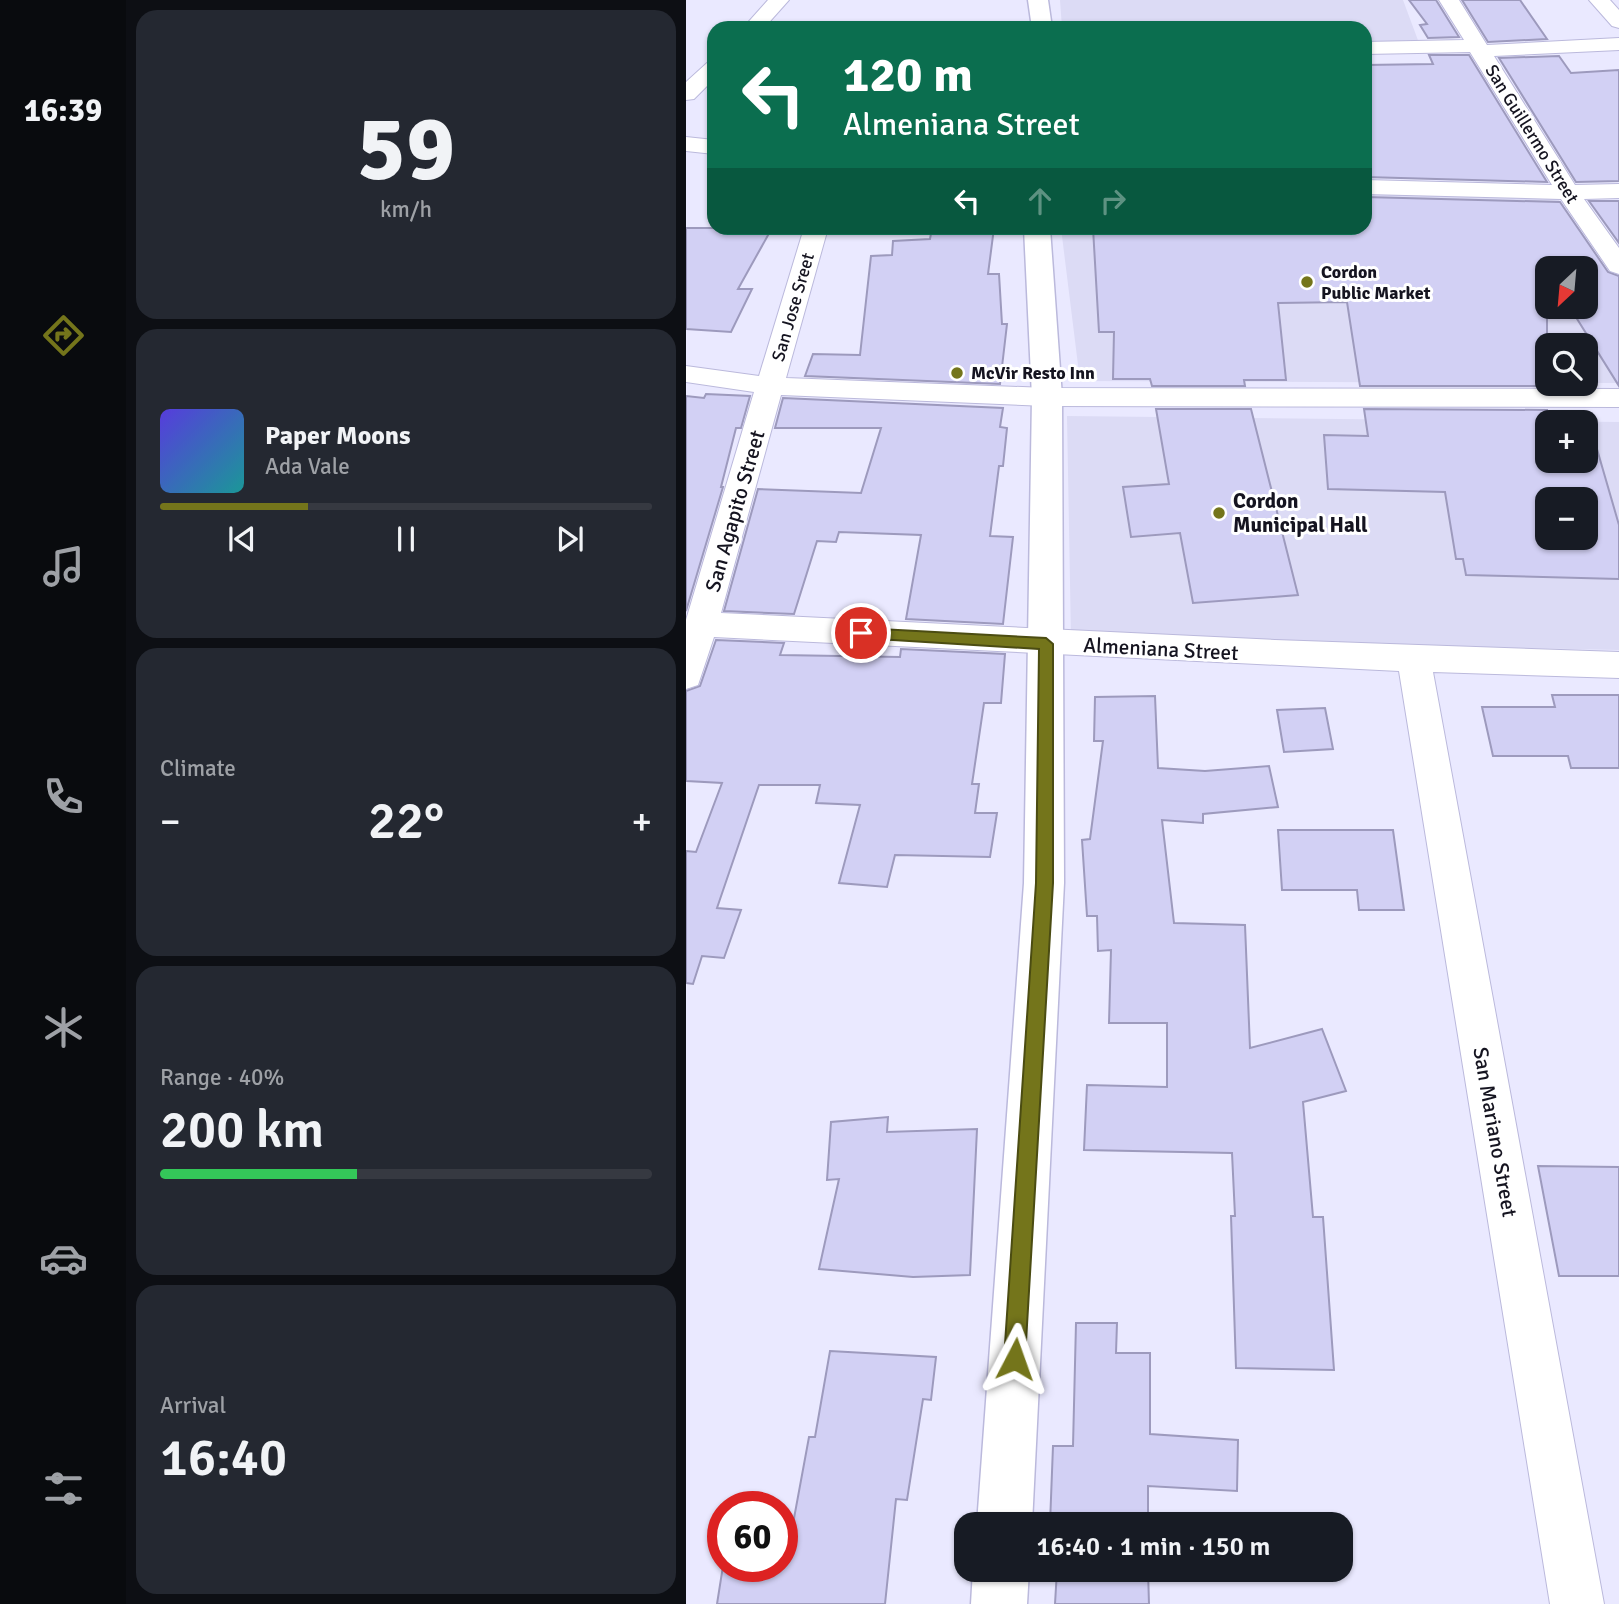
<!DOCTYPE html>
<html lang="en">
<head>
<meta charset="utf-8">
<style>
	:root { --surface:#171b24; --page:#242831; --text:#f1f3f6; --muted:#9ea1a6; --line:#363941; --accent:#74751b }
	body { margin:0; font-family:Signika,sans-serif; background:var(--page); color:var(--text); height:100vh; display:flex; flex-direction:column; font-size:26px; white-space:nowrap }
	* { box-sizing:border-box; margin:0 }
	p { font-size:23px; color:var(--muted) }
	.icon { flex:none; width:38px; height:38px; fill:none; stroke:currentColor; stroke-width:2; stroke-linecap:round; stroke-linejoin:round }
	.map { position:relative; flex:1; overflow:hidden }
	.sheet { display:flex; flex-direction:column; gap:10px; padding:10px; background:#0d0f14; width:560px }
	.sheet>* { flex:none }
	.guide { position:absolute; left:21px; top:21px; width:665px; height:214px; border-radius:21px; box-shadow:0 2px 5px #0004; background:#0b6e4f; color:#fff; overflow:hidden }
	.needle { width:46px; rotate:206deg }
	.controls { position:absolute; left:849px; top:256px; display:grid; gap:14px }
	.controls a { display:grid; place-items:center; width:63px; height:63px; border-radius:14px; background:var(--surface); box-shadow:0 2px 5px #0004; font-size:35px }
	.speed { position:absolute; left:21px; top:1491px; display:flex; gap:14px; font-size:35px; font-weight:700; text-align:center }
	.speed>* { display:grid; place-content:center; width:91px; height:91px; border-radius:50%; background:var(--surface); box-shadow:0 2px 5px #0004; line-height:1 }
	.speed .limit { border:10px solid #d22; background:#fff; color:#111 }
	.pin { position:absolute; display:grid; place-items:center; width:60px; height:60px; color:#fff; margin:-30px; border:4px solid #fff; border-radius:50%; box-shadow:0 2px 7px #0007 }
	.me { position:absolute; width:77px; margin:-38px; rotate:4deg; stroke-linejoin:round; filter:drop-shadow(0 0 5px #0008) }
	.turn { display:flex; align-items:center; gap:24px; height:147px; padding:0 21px; font-size:32px }
	.turn .icon { width:91px; height:91px; stroke-width:2.5 }
	.turn b { display:block; font-size:49px; line-height:60px }
	.lanes { display:flex; align-items:center; height:66px; padding:0 21px; background:#0003; justify-content:center; gap:35px; direction:ltr }
	.lanes .off { opacity:.35 }
	.big { font-size:52px; font-weight:600; line-height:1.1 }
	.sheet .card { flex:1; display:flex; flex-direction:column; justify-content:center; gap:10px; min-width:0; padding:0 24px; border-radius:21px; background:var(--page) }
	.sheet .dial { align-items:center; gap:0 }
	.dial b { font-size:91px; line-height:1 }
	.song { display:flex; align-items:center; gap:21px }
	.cover { width:84px; height:84px; border-radius:10px; background:linear-gradient(135deg,hsl(250 70% 55%),hsl(180 70% 35%)) }
	.played { height:7px; border-radius:4px; background:linear-gradient(90deg,var(--accent) 30%,var(--line) 30%) }
	.keys { display:flex; justify-content:space-around; direction:ltr }
	.heat { display:flex; justify-content:space-between; align-items:center; font-size:38px; direction:ltr }
	.charge { height:10px; border-radius:5px; background:linear-gradient(90deg,#34c759 40%,var(--line) 0) }
	.trip { position:absolute; left:268px; top:1512px; width:399px; height:70px; border-radius:21px; background:var(--surface); box-shadow:0 2px 5px #0004; font-weight:600; line-height:70px; text-align:center }
	main { display:flex; flex:1; min-height:0 }
	.tab-bar { display:flex; flex-direction:column; width:126px; justify-content:space-around; align-items:center; background:#090b0e; color:var(--muted) }
	.tab-bar .icon { width:49px; height:49px }
	.tab-bar .selected { color:var(--accent) }
	.tab-bar b { font-size:32px; color:var(--text) }
	.map>svg:first-child { display:block }
	.built { fill:#dcdbf5; fill-rule:evenodd }
	.building { fill:#d2d0f4; stroke:#9d9abd; stroke-width:2; fill-rule:evenodd }
	.lines { fill:none; stroke-linecap:round; stroke-linejoin:round }
	.street-casing { stroke:#bbb9dc; stroke-width:2 }
	.primary-casing { stroke:#bbb9dc; stroke-width:3 }
	.street { fill:#fff; fill-rule:evenodd }
	.primary { fill:#fff; fill-rule:evenodd }
	.route { fill:#74751b; stroke:#4b4c12; stroke-width:2 }
	.poi-dot { fill:#74751b; stroke:#fff; stroke-width:2.5 }
	.labels { text-anchor:middle; dominant-baseline:central; stroke-width:6; stroke-linejoin:round; paint-order:stroke }
	.far-street-label { font-size:18px; fill:#151420; stroke:#fff }
	.far-poi-label { font-size:18px; font-weight:bold; fill:#151420; stroke:#fff; text-anchor:start }
	.poi-label { font-size:21px; font-weight:bold; fill:#151420; stroke:#fff; text-anchor:start }
	.street-label { font-size:21px; fill:#151420; stroke:#fff }
</style>
</head>
<body>
<main>
<nav class="tab-bar">
<b>16:39</b>
<svg class="icon selected" aria-label="directions" viewBox="0 0 24 24"><path d="M12 3l9 9-9 9-9-9zM9 14v-3h6M13 9l2 2-2 2"/></svg>
<svg class="icon" aria-label="music" viewBox="0 0 24 24"><path d="M9 18V5l10-2v13"/><circle cx="6" cy="18" r="3"/><circle cx="16" cy="16" r="3"/></svg>
<svg class="icon" aria-label="phone" viewBox="0 0 24 24"><path d="M5 4h4l2 5-3 2q2 4 5 5l2-3 5 2v4C11 20 4 13 5 4z"/></svg>
<svg class="icon" aria-label="climate" viewBox="0 0 24 24"><path d="M12 3v18M4 7l16 10M4 17L20 7"/></svg>
<svg class="icon" aria-label="car" viewBox="0 0 24 24"><path d="M5 17H2v-5l4-1 3-4h7l3 4 3 1v5h-3M9 17h6M6 11h13"/><circle cx="7" cy="17" r="2"/><circle cx="17" cy="17" r="2"/></svg>
<svg class="icon" aria-label="filters" viewBox="0 0 24 24"><path d="M4 7h16M4 17h16"/><circle cx="9" cy="7" r="2"/><circle cx="15" cy="17" r="2"/></svg>
</nav>
<section class="sheet">
<div class="card dial"><b>59</b><p>km/h</p></div>
<div class="card">
<div class="song"><i class="cover"></i><div><b>Paper Moons</b><p>Ada Vale</p></div></div>
<div class="played"></div>
<div class="keys"><svg class="icon" aria-label="previous" viewBox="0 0 24 24"><path d="M18 5L8 12l10 7zM5 5v14"/></svg><svg class="icon" aria-label="pause" viewBox="0 0 24 24"><path d="M8 5v14M16 5v14"/></svg><svg class="icon" aria-label="next" viewBox="0 0 24 24"><path d="M6 5l10 7-10 7zM19 5v14"/></svg></div>
</div>
<div class="card"><p>Climate</p>
<div class="heat"><a>−</a><b class="big">22°</b><a>+</a></div>
</div>
<div class="card"><p>Range · 40%</p><b class="big">200 km</b><div class="charge"></div></div>
<div class="card"><p>Arrival</p><b class="big">16:40</b></div>
</section>
<div class="map">
<svg width="933" height="1604" viewBox="0 0 933 1604">
	<rect width="100%" height="100%" fill="#eae9ff"/>
	<path class="built" d="M 374,0 L 717,0 L 733,43 L 679,43 L 679,28 L 376,28 Z
		M 679,193 L 871,197 L 933,296 L 933,383 L 900,383 L 900,345 L 861,345 L 861,383 L 394,381 L 375,228 L 679,228 ZM 861,268 L 900,268 L 900,306 L 861,306 Z
		M 381,416 L 933,422 L 933,650 L 385,638 ZM 861,422 L 900,422 L 900,460 L 861,460 ZM 861,499 L 900,499 L 900,537 L 861,537 Z"/>
	<path class="building" d="M 723,0 L 750,0 L 773,37 L 742,38 L 734,25 L 741,24 Z
		M 776,0 L 834,0 L 861,39 L 802,42 Z
		M 743,55 L 783,55 L 861,182 L 679,177 L 679,65 L 747,64 Z
		M 873,56 L 885,73 L 933,70 L 933,181 L 890,182 L 813,58 Z
		M 679,197 L 874,202 L 922,272 L 933,276 L 933,386 L 883,306 L 900,306 L 900,268 L 861,268 L 861,386 L 674,386 L 661,302 L 592,303 L 600,380 L 558,380 L 559,386 L 466,386 L 464,379 L 427,379 L 428,332 L 413,332 L 407,228 L 679,228 Z
		M 903,201 L 933,201 L 933,243 Z
		M 0,228 L 86,228 L 52,289 L 66,289 L 45,332 L 0,329 Z
		M 246,228 L 308,228 L 302,274 L 313,274 L 316,324 L 321,324 L 314,384 L 119,376 L 127,354 L 174,355 L 185,256 L 206,255 L 207,241 L 244,239 Z
		M 20,394 L 64,396 L 55,428 L 50,428 L 35,487 L 37,487 L 0,611 L 0,396 L 18,398 Z
		M 97,398 L 317,408 L 314,427 L 321,428 L 317,466 L 313,466 L 304,536 L 327,537 L 317,624 L 220,619 L 235,535 L 153,532 L 150,542 L 131,541 L 108,614 L 38,611 L 72,489 L 175,493 L 195,428 L 89,428 Z
		M 470,409 L 565,409 L 612,595 L 507,603 L 494,533 L 445,537 L 437,487 L 483,484 Z
		M 678,409 L 861,410 L 861,460 L 900,460 L 900,425 L 904,425 L 933,525 L 933,579 L 780,575 L 777,559 L 770,559 L 759,492 L 642,489 L 638,435 L 682,436 ZM 861,499 L 900,499 L 900,537 L 861,537 Z
		M 30,640 L 98,643 L 94,655 L 214,657 L 215,649 L 319,654 L 315,703 L 298,703 L 286,784 L 293,784 L 289,813 L 311,813 L 304,857 L 209,855 L 201,887 L 153,883 L 174,805 L 130,803 L 134,785 L 73,785 L 31,908 L 55,910 L 38,958 L 16,956 L 7,984 L 0,983 L 0,851 L 10,852 L 36,783 L 0,781 L 0,691 L 14,686 Z
		M 866,695 L 933,695 L 933,768 L 885,768 L 882,756 L 807,756 L 796,707 L 869,707 Z
		M 469,696 L 472,768 L 519,771 L 583,766 L 592,807 L 517,814 L 517,823 L 476,820 L 488,923 L 559,925 L 564,1048 L 636,1029 L 660,1091 L 617,1102 L 627,1217 L 637,1217 L 648,1370 L 550,1368 L 545,1216 L 549,1216 L 546,1153 L 398,1150 L 401,1085 L 481,1087 L 481,1023 L 423,1023 L 425,950 L 412,951 L 411,916 L 401,916 L 396,840 L 404,839 L 417,741 L 408,741 L 409,697 Z
		M 639,708 L 647,749 L 598,752 L 591,710 Z
		M 592,830 L 707,830 L 718,910 L 673,910 L 671,890 L 596,890 Z
		M 202,1117 L 201,1132 L 291,1129 L 284,1275 L 227,1277 L 133,1269 L 153,1179 L 141,1180 L 145,1122 Z
		M 852,1166 L 933,1167 L 933,1276 L 873,1276 Z
		M 390,1323 L 431,1323 L 430,1353 L 464,1353 L 464,1434 L 552,1440 L 551,1491 L 462,1486 L 462,1524 L 364,1524 L 367,1446 L 387,1446 Z
		M 144,1351 L 250,1357 L 245,1400 L 237,1399 L 221,1500 L 210,1499 L 199,1604 L 31,1604 L 37,1566 L 96,1566 L 96,1540 L 104,1540 L 123,1437 L 129,1437 Z
		M 371,1570 L 462,1570 L 463,1604 L 369,1604 Z"/>
	<g class="lines">
		<defs>
			<path id="street" d="M 82,0 L 103,0 L 78,28 L 57,28 Z
				M 753,0 L 773,0 L 801,45 L 933,38 L 933,50 L 808,56 L 889,185 L 933,184 L 933,198 L 898,199 L 933,248 L 933,274 L 924,271 L 875,199 L 679,194 L 679,180 L 866,185 L 784,52 L 679,54 L 679,42 L 778,40 Z
				M 903,0 L 924,0 L 933,10 L 933,28 L 926,26 Z
				M 28,61 L 28,79 L 8,99 L 0,100 L 0,82 L 21,63 Z
				M 0,137 L 28,140 L 28,154 L 0,151 Z
				M 118,228 L 142,228 L 100,378 L 361,388 L 933,389 L 933,407 L 361,406 L 95,395 L 35,613 L 589,640 L 933,652 L 933,678 L 747,672 L 918,1604 L 864,1604 L 713,671 L 28,637 L 12,685 L 0,689 L 0,620 L 68,392 L 0,382 L 0,366 L 73,376 Z"/>
			<path id="primary" d="M 342,0 L 362,0 L 366,28 L 346,28 Z
				M 338,228 L 364,228 L 376,397 L 378,883 L 346,1524 L 291,1524 L 338,883 L 346,397 Z
				M 287,1570 L 343,1570 L 341,1604 L 285,1604 Z"/>
		</defs>
		<use href="#street" class="street-casing"/>
		<use href="#primary" class="primary-casing"/>
		<use href="#street" class="street"/>
		<use href="#primary" class="primary"/>
	</g>
	<path class="route" d="M 175,628 L 360,638 L 367,644 L 367,883 L 339,1359 L 336,1366 L 329,1369 L 321,1366 L 318,1359 L 350,883 L 353,649 L 175,638 L 168,633 Z"/>
	<g class="poi-dot">
		<circle cx="621" cy="282" r="7"/>
		<circle cx="271" cy="373" r="7"/>
		<circle cx="533" cy="513" r="7"/>
	</g>
	<g class="labels">
		<g class="far-street-label">
			<text transform="translate(846 134) rotate(58)">San Guillermo Street</text>
			<text transform="translate(107 307) rotate(-74)">San Jose Sreet</text>
		</g>
		<g class="far-poi-label">
			<text x="635" y="272">Cordon<tspan x="635" dy="21">Public Market</tspan></text>
			<text x="285" y="373">McVir Resto Inn</text>
		</g>
		<g class="poi-label">
			<text x="547" y="501">Cordon<tspan x="547" dy="24">Municipal Hall</tspan></text>
		</g>
		<g class="street-label">
			<text transform="translate(49 511) rotate(-74)">San Agapito Street</text>
			<text transform="translate(475 649) rotate(3)">Almeniana Street</text>
			<text transform="translate(809 1132) rotate(80)">San Mariano Street</text>
		</g>
	</g>
</svg>
<div class="controls">
<a><svg class="needle" viewBox="-14 -14 28 28"><path d="M0-13l5 13h-10z" fill="#e53935"/><path d="M0 13l5-13h-10z" fill="#9ea1a6"/></svg></a>
<a><svg class="icon" aria-label="search" viewBox="0 0 24 24"><circle cx="10" cy="10" r="6"/><path d="M15 15l6 6"/></svg></a>
<a>+</a>
<a>−</a>
</div>
<div class="speed"><div class="limit">60</div></div>
<div class="pin" style="left:175px;top:633px;background:#d93025"><svg class="icon" aria-label="arrive" viewBox="0 0 24 24"><path d="M6 21V4h12l-3 4 3 4H6"/></svg></div>
<svg class="me" style="left:329px;top:1359px" viewBox="-20 -20 40 40"><path d="M0-17L14 15 0 8-14 15z" fill="#74751b" stroke="#fff" stroke-width="4"/></svg>
<div class="trip">16:40 · 1 min · 150 m</div>
<div class="guide">
<div class="turn"><svg class="icon" aria-label="left" viewBox="0 0 24 24"><path d="M17 20v-9H6M10 6l-5 5 5 5"/></svg><div><b>120 m</b>Almeniana Street</div></div>
<div class="lanes"><svg class="icon" aria-label="left" viewBox="0 0 24 24"><path d="M17 20v-9H6M10 6l-5 5 5 5"/></svg><svg class="icon off" aria-label="ahead" viewBox="0 0 24 24"><path d="M12 20V5M6 11l6-6 6 6"/></svg><svg class="icon off" aria-label="right" viewBox="0 0 24 24"><path d="M7 20v-9h11M14 6l5 5-5 5"/></svg></div>
</div>
</div>
</main>
</body>
</html>
